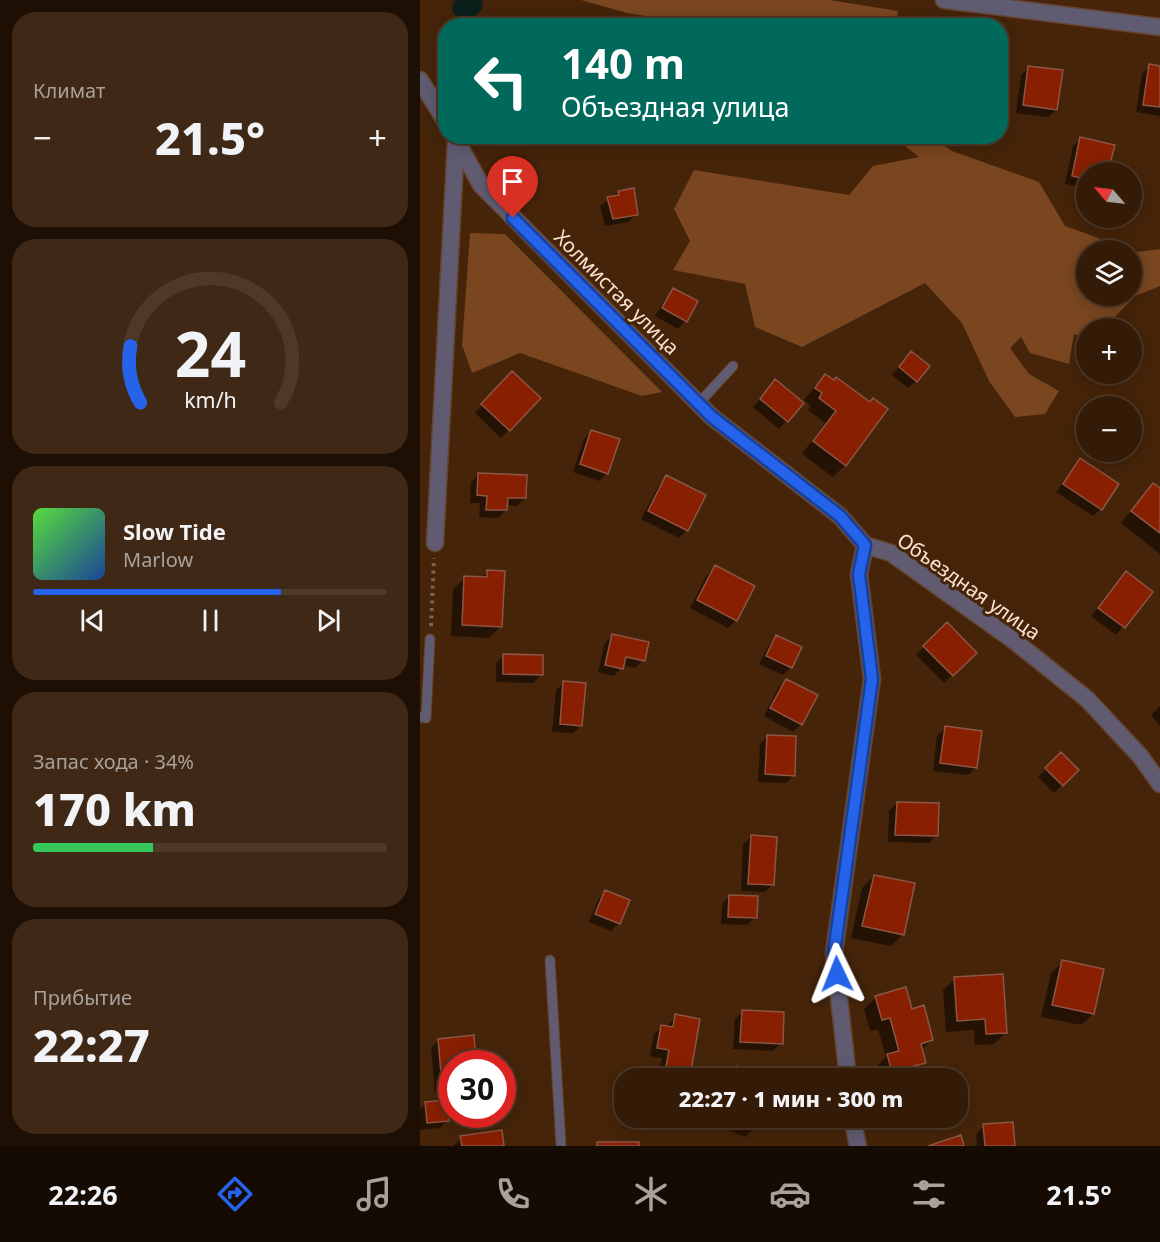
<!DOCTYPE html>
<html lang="ru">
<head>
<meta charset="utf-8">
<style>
	:root { --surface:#341b07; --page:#3f2815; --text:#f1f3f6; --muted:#a9a19b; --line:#4e3928; --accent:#2563eb }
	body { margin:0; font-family:"Noto Sans",sans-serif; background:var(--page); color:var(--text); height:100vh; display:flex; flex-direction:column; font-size:22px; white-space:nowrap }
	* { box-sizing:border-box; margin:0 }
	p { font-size:20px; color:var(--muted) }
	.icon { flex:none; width:33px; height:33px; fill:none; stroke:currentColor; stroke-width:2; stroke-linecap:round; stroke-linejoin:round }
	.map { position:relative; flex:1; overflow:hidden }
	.sheet { display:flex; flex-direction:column; gap:12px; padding:12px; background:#1d0f04; width:420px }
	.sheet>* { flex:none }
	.hud { position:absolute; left:18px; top:18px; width:570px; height:126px; border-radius:24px; box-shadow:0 3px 15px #0003,0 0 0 2px var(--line); background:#00695c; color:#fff; overflow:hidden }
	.needle { width:39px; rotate:298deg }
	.buttons { position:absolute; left:656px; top:162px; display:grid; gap:12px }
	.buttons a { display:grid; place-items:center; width:66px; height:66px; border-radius:50%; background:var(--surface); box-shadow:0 3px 15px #0003,0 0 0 2px var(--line); font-size:30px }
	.speed { position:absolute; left:18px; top:1050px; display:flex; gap:12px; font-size:30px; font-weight:700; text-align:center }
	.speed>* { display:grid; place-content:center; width:78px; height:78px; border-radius:50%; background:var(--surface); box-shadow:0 3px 15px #0003,0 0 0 2px var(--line); line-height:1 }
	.speed .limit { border:9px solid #d22; background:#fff; color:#111 }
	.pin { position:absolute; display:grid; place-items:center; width:51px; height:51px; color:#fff; margin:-62px -26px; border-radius:50% 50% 50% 0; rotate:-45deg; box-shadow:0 0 6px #0007 }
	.pin .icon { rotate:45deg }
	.me { position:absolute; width:66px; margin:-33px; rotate:358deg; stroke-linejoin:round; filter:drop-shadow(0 0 4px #0008) }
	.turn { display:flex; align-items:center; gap:21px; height:126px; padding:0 24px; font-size:27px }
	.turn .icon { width:78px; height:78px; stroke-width:2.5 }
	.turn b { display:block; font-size:42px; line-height:51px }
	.big { font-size:45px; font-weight:800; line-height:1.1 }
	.sheet .card { flex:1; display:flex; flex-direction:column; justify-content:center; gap:9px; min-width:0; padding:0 21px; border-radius:24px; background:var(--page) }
	.sheet .dial { align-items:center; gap:0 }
	.dial svg { height:156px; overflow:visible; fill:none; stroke:var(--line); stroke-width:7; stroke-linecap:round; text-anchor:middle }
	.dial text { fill:var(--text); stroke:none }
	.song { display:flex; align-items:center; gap:18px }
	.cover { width:72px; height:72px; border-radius:9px; background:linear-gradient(135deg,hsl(110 70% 55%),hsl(220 70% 35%)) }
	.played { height:6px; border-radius:3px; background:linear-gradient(90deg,var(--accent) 70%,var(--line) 70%) }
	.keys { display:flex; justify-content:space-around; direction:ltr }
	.heat { display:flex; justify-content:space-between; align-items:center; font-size:33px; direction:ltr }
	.charge { height:9px; border-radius:4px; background:linear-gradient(90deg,#34c759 34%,var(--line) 0) }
	.trip { position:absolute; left:194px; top:1068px; width:354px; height:60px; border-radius:24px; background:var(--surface); box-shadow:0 3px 15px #0003,0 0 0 2px var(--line); font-weight:800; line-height:60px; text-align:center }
	.dock { display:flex; height:96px; justify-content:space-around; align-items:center; background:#150b03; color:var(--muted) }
	.dock .icon { width:42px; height:42px }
	.dock .selected { color:var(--accent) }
	.dock b { font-size:27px; color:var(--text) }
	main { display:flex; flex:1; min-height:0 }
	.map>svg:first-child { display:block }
	.forest { fill:#79461f; fill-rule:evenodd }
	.water { fill:#0c201b }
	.shadow { fill:#0007 }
	.building { fill:#881f00; stroke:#8d5546; stroke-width:1.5 }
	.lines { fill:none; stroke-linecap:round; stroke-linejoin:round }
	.service-casing { stroke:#634229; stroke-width:11 }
	.minor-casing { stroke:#634229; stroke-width:19 }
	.path { stroke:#816249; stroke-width:4; stroke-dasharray:3 4.5; stroke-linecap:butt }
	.service { stroke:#605b71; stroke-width:9 }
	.minor { stroke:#605b71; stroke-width:16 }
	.route-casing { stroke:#184099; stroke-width:15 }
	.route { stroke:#2563eb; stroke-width:10 }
	.labels { text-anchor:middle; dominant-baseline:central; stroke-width:6; stroke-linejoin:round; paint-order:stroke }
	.street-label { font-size:20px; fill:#fee2d0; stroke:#452409 }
</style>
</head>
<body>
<main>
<section class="sheet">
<div class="card"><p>Климат</p>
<div class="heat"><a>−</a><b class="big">21.5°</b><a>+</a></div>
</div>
<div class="card dial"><svg viewBox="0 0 100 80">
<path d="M14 69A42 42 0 1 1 86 69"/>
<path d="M14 69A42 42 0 0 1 9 40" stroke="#2563eb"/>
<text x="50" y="56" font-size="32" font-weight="700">24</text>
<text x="50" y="72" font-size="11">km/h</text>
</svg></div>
<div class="card">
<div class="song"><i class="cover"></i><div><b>Slow Tide</b><p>Marlow</p></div></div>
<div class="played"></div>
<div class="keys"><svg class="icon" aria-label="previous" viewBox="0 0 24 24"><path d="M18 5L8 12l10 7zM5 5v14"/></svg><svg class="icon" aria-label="pause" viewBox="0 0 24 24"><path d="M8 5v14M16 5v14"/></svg><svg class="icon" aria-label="next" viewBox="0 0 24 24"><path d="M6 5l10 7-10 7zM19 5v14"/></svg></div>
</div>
<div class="card"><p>Запас хода · 34%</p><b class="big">170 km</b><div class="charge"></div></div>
<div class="card"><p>Прибытие</p><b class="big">22:27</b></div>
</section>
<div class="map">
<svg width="740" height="1146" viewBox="0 0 740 1146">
	<rect width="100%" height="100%" fill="#452409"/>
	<path class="forest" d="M 161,0 L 409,0 L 478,11 L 476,25 L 280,25 L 207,13 Z
		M 472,136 L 511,137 L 532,151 L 619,182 L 645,226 L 717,252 L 740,249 L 740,286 L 715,296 L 687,325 L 686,328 L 666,328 L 666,338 L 654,334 L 649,364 L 610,353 L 601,337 L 590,348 L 609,374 L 639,391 L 625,414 L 595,417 L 569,381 L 542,323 L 505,283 L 382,347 L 335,327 L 325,284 L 253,270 L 270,241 L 254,209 L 274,170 L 429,195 L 453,166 L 499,157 ZM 666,250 L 711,250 L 711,296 L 666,296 Z
		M 50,233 L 85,234 L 242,392 L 222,396 L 100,353 L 52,373 L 42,345 Z"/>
	<path class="water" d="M 36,0 L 60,0 L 63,1 L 62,10 L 53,18 L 36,16 L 32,11 L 33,2 Z"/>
	<path class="shadow" d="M 730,66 L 740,67 L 740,116 L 716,112 L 722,74 Z
		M 609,67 L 636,110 L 628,117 L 596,113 L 601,75 Z
		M 253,136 L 313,136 L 304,146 L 253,143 Z
		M 661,139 L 693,146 L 687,172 L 666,172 L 666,188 L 645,184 L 653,146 Z
		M 199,192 L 216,214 L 209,222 L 185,226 L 180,206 Z
		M 253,290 L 276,302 L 265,321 L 258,329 L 235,316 Z
		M 484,361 L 496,381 L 488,388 L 472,375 Z
		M 405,376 L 413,382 L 425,465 L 413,477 L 382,454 L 405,423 L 388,410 L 391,406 L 384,400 Z
		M 85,380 L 119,398 L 81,438 L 55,413 Z
		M 348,389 L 382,403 L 359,429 L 333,407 Z
		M 172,431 L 187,473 L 179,481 L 153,472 L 164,439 Z
		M 661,460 L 681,509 L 673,516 L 636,492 Z
		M 58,475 L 105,498 L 97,506 L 86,505 L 86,510 L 78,518 L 59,517 L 60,503 L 50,503 L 51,482 Z
		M 246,477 L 267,530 L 259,538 L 221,519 L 239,485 Z
		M 733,485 L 740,490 L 740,554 L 701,523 Z
		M 295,567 L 316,620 L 308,628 L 270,608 L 287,575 Z
		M 68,572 L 81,626 L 69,638 L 31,636 L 33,589 L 45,578 L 61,578 Z
		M 706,573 L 731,592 L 696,635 L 671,616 Z
		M 527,624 L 555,653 L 524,683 L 496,655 Z
		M 193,635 L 223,660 L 215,668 L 203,665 L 194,676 L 178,672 L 185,643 Z
		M 356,637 L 380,648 L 370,668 L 363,675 L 339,664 L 349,645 Z
		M 84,656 L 121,675 L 113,683 L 76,682 L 76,663 Z
		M 366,680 L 381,724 L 373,732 L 344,716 L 358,688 Z
		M 144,683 L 161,726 L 153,733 L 132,732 L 136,690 Z
		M 740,706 L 740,726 L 731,715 Z
		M 525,728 L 556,768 L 548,775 L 513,771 L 517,736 Z
		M 348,736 L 374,775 L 366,783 L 338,782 L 340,744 Z
		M 641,754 L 657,770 L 634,793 L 618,777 Z
		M 477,803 L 516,835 L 509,843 L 468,842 L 469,811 Z
		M 331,837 L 353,884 L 345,892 L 321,891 L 323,844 Z
		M 454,876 L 483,934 L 471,946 L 431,938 L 442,888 Z
		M 185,892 L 199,923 L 191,931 L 169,922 L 178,900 Z
		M 310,896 L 335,917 L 327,925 L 301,924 L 302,904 Z
		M 643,962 L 673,1014 L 661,1025 L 621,1017 L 631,973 Z
		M 535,979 L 586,1032 L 574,1044 L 555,1045 L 554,1030 L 526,1032 L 523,990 Z
		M 456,997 L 491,1010 L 512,1040 L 501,1050 L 505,1062 L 493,1074 L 476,1078 L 459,1078 L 456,1067 L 466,1057 L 458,1029 L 450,1031 L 444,1009 Z
		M 323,1012 L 361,1043 L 353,1051 L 313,1049 L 315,1019 Z
		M 255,1016 L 269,1070 L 262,1078 L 239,1074 L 242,1058 L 230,1056 L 234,1034 L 242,1027 L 247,1027 Z
		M 19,1040 L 32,1064 L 32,1091 L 15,1092 L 11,1048 Z
		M 317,1068 L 345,1078 L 307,1078 Z
		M 6,1103 L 27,1121 L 20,1128 L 0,1130 L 0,1109 Z
		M 291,1118 L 339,1118 L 337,1125 L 325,1137 L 289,1122 Z
		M 564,1126 L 593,1146 L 557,1146 L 556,1134 Z
		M 41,1138 L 83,1146 L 33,1146 Z"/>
	<path class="building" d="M 729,64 L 740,66 L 740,107 L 723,105 Z
		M 608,66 L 643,70 L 637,110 L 603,105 Z
		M 660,137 L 695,145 L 688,172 L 666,172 L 666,179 L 652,176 Z
		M 214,188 L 218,215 L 193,219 L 187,197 L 199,195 L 198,191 Z
		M 253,288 L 278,301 L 267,322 L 242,308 Z
		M 491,351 L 510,366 L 497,382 L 479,367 Z
		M 92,371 L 121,398 L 90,431 L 61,404 Z
		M 405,374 L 414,380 L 416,377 L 450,402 L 453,398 L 468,409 L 426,466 L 393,441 L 416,411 L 399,398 L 402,393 L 395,388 Z
		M 355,379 L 384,403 L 368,422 L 340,399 Z
		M 171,430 L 200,439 L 188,474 L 160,464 Z
		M 660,458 L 699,484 L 682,510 L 643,484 Z
		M 58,473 L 107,475 L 106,498 L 88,498 L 87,510 L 66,510 L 67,496 L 57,495 Z
		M 246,475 L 286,495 L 268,531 L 228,511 Z
		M 733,483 L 740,488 L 740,533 L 711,511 Z
		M 295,565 L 335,586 L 317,621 L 277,600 Z
		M 67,570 L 85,571 L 82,627 L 42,625 L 44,576 L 67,577 Z
		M 706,571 L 733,592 L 705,628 L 678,608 Z
		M 527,622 L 557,653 L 533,676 L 503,646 Z
		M 192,634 L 229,642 L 225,661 L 206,657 L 203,669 L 185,665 Z
		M 356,635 L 382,647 L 372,668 L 346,656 Z
		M 83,654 L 123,655 L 123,675 L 83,674 Z
		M 366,679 L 398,695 L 382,725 L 350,708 Z
		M 143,681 L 166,683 L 162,726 L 140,724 Z
		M 525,726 L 562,731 L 557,768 L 520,763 Z
		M 347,735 L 376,736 L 375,776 L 345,774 Z
		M 641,752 L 659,770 L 643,786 L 625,768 Z
		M 477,802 L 519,803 L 518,836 L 475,835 Z
		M 331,835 L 357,837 L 354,885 L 328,884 Z
		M 454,875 L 495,883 L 484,935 L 442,926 Z
		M 185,890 L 210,900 L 200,924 L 175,914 Z
		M 309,895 L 338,896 L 337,918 L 308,917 Z
		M 642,960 L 684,969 L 674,1014 L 632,1005 Z
		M 583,974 L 587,1033 L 566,1034 L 565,1019 L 537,1021 L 534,977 Z
		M 486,987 L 492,1009 L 504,1005 L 513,1040 L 501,1044 L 506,1063 L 472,1072 L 467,1054 L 479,1051 L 470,1018 L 462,1020 L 455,996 Z
		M 322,1010 L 364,1012 L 363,1044 L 320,1042 Z
		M 255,1014 L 280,1019 L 271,1071 L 246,1067 L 249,1050 L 237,1048 L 241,1025 L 253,1027 Z
		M 54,1035 L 56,1064 L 32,1064 L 32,1084 L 22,1085 L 18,1039 Z
		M 317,1066 L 349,1078 L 312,1078 Z
		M 27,1100 L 29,1121 L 7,1123 L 5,1102 Z
		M 317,1118 L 341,1118 L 338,1126 Z
		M 593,1122 L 595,1146 L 565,1146 L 563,1124 Z
		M 82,1130 L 84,1146 L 42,1146 L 40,1136 Z
		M 541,1135 L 544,1146 L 508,1146 Z
		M 177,1142 L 219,1142 L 219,1146 L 177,1146 Z"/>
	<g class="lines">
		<defs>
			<path id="service" d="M 278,404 L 313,366
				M 0,717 L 6,718 L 10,639
				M 130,960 L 141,1146"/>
			<path id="minor" d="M 524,0 L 740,27
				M 0,80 L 26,122
				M 34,136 L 61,185 L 292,417 L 420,516 L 445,545 L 471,553 L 593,640 L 667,699 L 721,757 L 740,784
				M 15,543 L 36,141
				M 428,1078 L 414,953 L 452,679 L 439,574 L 445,545
				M 432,1118 L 438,1146"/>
		</defs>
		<use href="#service" class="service-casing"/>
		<use href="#minor" class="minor-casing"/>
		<path class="path" d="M 11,626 L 14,558"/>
		<use href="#service" class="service"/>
		<use href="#minor" class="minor"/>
	</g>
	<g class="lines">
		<defs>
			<path id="route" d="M 93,218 L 292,417 L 420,516 L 445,545 L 439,574 L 452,679 L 414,953 L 417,974"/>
		</defs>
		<use href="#route" class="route-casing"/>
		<use href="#route" class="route"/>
	</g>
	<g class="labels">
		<g class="street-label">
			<text transform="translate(197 292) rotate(45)">Холмистая улица</text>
			<text transform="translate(549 586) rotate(35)">Объездная улица</text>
		</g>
	</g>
</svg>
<div class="buttons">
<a><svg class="needle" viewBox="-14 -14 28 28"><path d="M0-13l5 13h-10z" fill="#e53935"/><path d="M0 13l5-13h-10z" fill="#a9a19b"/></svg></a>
<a><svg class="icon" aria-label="layers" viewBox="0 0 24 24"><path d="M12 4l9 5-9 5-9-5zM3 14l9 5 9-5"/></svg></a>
<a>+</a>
<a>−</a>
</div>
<div class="speed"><div class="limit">30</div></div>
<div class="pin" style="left:93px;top:218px;background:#d93025"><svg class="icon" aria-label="arrive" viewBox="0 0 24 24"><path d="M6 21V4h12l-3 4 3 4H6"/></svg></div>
<svg class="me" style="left:417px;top:974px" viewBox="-20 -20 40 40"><path d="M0-17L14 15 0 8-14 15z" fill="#2563eb" stroke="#fff" stroke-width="4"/></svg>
<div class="trip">22:27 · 1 мин · 300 m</div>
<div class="hud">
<div class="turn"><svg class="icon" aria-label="left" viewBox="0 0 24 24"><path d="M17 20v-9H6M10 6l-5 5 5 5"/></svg><div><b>140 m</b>Объездная улица</div></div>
</div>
</div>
</main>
<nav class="dock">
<b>22:26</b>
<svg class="icon selected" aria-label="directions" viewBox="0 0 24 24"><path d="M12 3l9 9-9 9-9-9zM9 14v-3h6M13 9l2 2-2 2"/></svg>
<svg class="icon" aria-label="music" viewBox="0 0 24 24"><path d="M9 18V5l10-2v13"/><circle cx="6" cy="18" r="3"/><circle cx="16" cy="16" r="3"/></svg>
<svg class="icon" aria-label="phone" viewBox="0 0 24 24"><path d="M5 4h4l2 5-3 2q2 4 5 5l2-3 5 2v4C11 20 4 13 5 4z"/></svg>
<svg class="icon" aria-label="climate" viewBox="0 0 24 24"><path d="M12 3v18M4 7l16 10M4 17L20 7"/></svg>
<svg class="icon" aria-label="car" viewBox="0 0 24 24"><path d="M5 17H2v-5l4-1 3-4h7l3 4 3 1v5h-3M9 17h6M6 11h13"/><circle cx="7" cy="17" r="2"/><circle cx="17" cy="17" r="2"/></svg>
<svg class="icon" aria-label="filters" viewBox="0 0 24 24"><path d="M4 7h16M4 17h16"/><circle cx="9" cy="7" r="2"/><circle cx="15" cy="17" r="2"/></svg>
<b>21.5°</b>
</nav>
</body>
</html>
